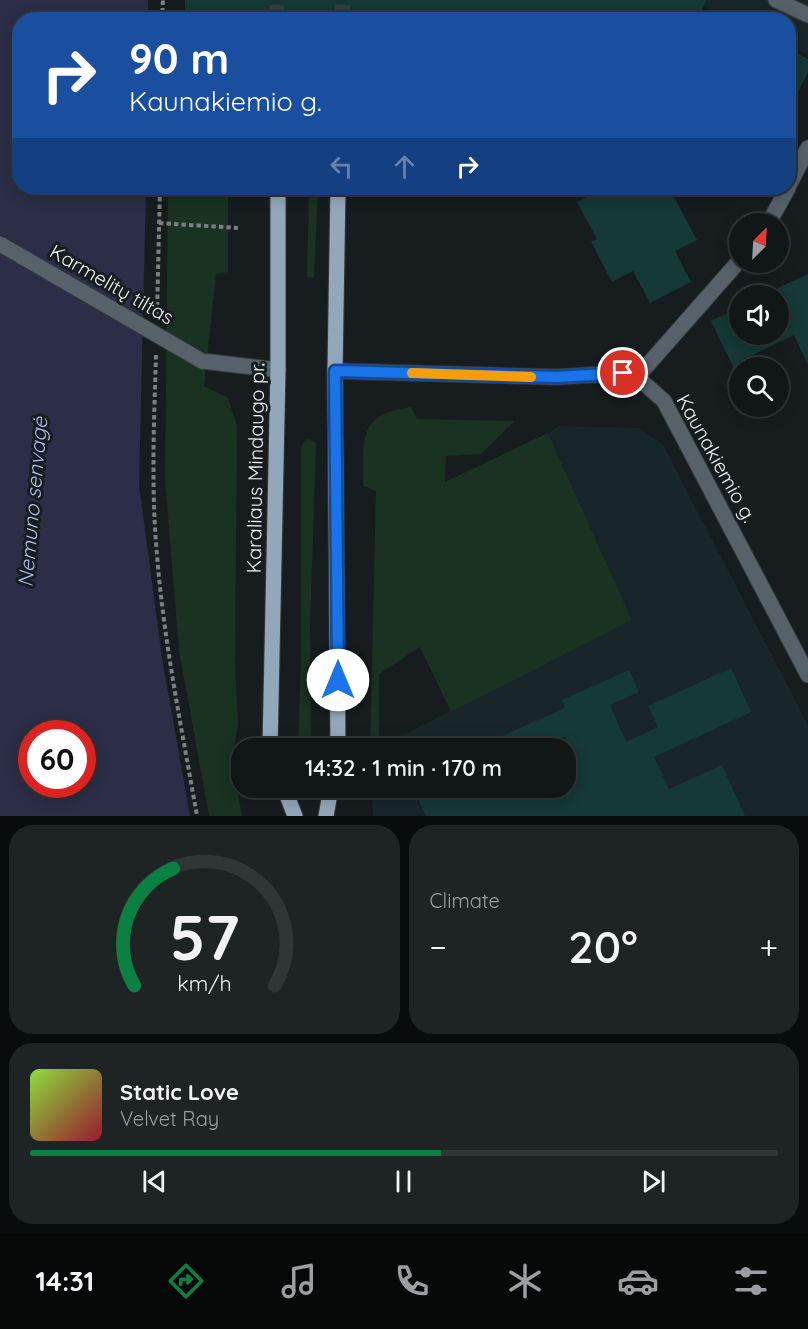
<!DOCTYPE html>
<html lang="en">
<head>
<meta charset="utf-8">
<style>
	:root { --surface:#111617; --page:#1e2324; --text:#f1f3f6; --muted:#9c9fa1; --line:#303536; --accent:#0b8043 }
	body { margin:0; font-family:Quicksand,sans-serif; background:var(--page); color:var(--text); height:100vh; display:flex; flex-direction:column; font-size:22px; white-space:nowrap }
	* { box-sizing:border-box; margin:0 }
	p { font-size:20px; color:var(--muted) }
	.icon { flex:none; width:33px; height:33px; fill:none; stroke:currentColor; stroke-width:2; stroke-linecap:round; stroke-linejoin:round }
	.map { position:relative; height:816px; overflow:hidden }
	.side { display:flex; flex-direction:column; gap:9px; padding:9px; background:#090c0d; flex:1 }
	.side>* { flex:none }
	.banner { position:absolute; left:12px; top:12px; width:784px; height:183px; border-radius:24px; box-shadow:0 3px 15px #0003,0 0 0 2px var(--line); background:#1a4fa0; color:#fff; overflow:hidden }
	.needle { width:39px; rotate:24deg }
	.tools { position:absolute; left:729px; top:213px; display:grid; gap:12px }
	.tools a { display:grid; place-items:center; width:60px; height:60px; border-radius:50%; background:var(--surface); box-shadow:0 3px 15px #0003,0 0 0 2px var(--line); font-size:30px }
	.speed { position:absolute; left:18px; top:720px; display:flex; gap:12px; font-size:30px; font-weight:700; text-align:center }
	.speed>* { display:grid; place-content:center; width:78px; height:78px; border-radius:50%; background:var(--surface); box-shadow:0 3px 15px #0003,0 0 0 2px var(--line); line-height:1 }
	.speed .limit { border:9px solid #d22; background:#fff; color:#111 }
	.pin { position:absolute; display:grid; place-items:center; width:51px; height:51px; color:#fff; margin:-26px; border:3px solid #fff; border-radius:50%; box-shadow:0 2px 6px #0007 }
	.me { position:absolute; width:66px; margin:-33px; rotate:0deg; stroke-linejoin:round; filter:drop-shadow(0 0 4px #0008) }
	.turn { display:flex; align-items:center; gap:21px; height:126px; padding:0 18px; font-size:27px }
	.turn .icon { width:78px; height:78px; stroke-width:2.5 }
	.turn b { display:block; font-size:42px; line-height:51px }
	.lanes { display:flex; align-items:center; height:57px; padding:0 18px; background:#0003; justify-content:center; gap:30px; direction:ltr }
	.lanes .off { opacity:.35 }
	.big { font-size:45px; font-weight:600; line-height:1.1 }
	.side .card { flex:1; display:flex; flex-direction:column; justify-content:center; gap:9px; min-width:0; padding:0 21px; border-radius:24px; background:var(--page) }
	.side .dial { align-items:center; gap:0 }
	.dial svg { height:156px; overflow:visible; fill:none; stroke:var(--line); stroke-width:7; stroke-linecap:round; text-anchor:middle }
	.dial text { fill:var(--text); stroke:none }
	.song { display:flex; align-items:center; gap:18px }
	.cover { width:72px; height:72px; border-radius:9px; background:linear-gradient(135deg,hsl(90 70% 55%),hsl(350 70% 35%)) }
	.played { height:6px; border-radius:3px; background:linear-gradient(90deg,var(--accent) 55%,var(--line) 55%) }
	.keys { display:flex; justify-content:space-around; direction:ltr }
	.heat { display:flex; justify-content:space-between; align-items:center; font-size:33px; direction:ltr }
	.side .tiles { flex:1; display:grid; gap:9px; grid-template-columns:1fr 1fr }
	.card:last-child { grid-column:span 2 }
	.trip { position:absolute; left:231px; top:738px; width:345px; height:60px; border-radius:24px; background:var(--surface); box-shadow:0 3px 15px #0003,0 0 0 2px var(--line); font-weight:600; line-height:60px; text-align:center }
	.menu { display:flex; height:96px; justify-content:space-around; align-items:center; background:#070909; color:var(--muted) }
	.menu .icon { width:42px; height:42px }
	.menu .on { color:var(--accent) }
	.menu b { font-size:27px; color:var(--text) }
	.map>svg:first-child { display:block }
	.built { fill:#182629 }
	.green { fill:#193222 }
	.water { fill:#2b2e46; fill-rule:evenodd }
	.building { fill:#153935 }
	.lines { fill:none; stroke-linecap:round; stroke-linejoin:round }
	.primary-tunnel { stroke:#373d3e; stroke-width:15; stroke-dasharray:15 8; stroke-linecap:butt }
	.street-casing { stroke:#353b3c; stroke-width:17 }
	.primary-casing { stroke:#353b3c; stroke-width:17 }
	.path { stroke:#7a7f81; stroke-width:4; stroke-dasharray:4.5 3; stroke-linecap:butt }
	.street { stroke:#57616a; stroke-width:15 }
	.primary { stroke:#93a7ba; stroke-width:15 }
	.street-bridge-casing { stroke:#353b3c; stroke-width:17; stroke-linecap:butt }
	.street-bridge { stroke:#57616a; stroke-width:15 }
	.route-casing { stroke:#114b97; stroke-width:15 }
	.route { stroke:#1a73e8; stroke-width:10 }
	.slow { stroke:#f59e0b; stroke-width:10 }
	.labels { text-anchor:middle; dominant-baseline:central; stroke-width:6; stroke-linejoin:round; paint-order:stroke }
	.street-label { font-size:20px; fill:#ecf0f1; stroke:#171d1f }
	.water-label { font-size:21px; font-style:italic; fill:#b3bcef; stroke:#171d1f }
</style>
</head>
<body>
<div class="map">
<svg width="808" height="816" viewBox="0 0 808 816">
	<rect width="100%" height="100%" fill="#171d1f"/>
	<path class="built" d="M 364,0 L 808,0 L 808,55 L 789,46 L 789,20 L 732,19 L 704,6 L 697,20 L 363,20 Z
		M 559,426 L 639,428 L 663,445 L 808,725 L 808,816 L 373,816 L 372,788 L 566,788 L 566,748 L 377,748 L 632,620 L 548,433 Z"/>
	<path class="green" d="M 168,188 L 228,188 L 228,272 L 216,274 L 204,386 L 228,398 L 237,426 L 235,665 L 238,723 L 232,763 L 242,816 L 209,816 L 179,650 L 165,479 Z
		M 309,188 L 318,188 L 314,278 L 307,277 Z
		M 411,407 L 417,419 L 515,421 L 481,454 L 446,456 L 445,482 L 548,433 L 632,620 L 451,712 L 420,647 L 379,674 L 379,747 L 370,748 L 376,491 L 363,486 C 364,441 356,414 411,407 Z
		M 306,439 L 314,441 L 316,445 L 310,624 L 311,748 L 298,748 L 301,658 L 301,447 Z"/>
	<path class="water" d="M 0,0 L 148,0 L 148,19 L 20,20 L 20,188 L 146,188 L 139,485 L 162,658 L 190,816 L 0,816 ZM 32,734 L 82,734 L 82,784 L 32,784 Z"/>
	<path class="building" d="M 185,0 L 706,0 L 697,20 L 185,20 Z
		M 789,49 L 808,59 L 808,72 L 789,110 Z
		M 604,188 L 669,188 L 697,240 L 675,251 L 691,282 L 650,303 L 633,271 L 612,282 L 591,242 L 597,239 L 577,202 Z
		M 808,274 L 808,365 L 794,335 L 740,361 L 740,381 L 711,321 L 740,307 L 740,334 L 778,334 L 778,288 Z
		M 731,668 L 751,712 L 654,757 L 669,789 L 722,765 L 745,816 L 426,816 L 413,788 L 470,788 L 476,800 L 502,788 L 566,788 L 566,736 L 538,748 L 475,748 L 565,708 L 562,700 L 629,670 L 639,692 L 610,705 L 626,742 L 658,727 L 648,706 Z"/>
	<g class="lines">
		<path class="primary-tunnel" d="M 276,20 L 277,0
			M 342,20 L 343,0"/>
		<defs>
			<path id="street" d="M 776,0 L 808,15
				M 789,185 L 808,148
				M 768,224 L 788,188
				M 202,361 L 278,370
				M 335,371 L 557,377 L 623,373 L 637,377 L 664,401 L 808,675
				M 637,377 L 740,260"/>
			<path id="primary" d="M 270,748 L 278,370 L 278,188
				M 338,748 L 335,371 L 338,188
				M 284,788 L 295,816
				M 326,816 L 331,788"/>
		</defs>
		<use href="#street" class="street-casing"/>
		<use href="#primary" class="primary-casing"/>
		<path class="path" d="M 162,20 L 163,0
			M 159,223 L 238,228
			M 157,314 L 160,188
			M 156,355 C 154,422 151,489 157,555 C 164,643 182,730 197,816"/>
		<use href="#street" class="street"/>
		<use href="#primary" class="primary"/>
		<defs>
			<path id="street-bridge" d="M 0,244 L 202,361"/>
		</defs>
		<use href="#street-bridge" class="street-bridge-casing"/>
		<use href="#street-bridge" class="street-bridge"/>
	</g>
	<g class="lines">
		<defs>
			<path id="route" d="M 338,680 L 335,371 L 557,377 L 623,373"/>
		</defs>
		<use href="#route" class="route-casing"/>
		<use href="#route" class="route"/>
		<path class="slow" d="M 412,373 L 531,377"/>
	</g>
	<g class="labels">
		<g class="street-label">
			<text transform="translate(112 284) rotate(30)">Karmelitų tiltas</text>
			<text transform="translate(717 458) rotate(61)">Kaunakiemio g.</text>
			<text transform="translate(255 468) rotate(-89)">Karaliaus Mindaugo pr.</text>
		</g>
		<g class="water-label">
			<text transform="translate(32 502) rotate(-85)">Nemuno senvagė</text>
		</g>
	</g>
</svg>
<div class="tools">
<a><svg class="needle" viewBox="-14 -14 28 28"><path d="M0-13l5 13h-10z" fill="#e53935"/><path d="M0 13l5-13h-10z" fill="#9c9fa1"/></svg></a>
<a><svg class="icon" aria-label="sound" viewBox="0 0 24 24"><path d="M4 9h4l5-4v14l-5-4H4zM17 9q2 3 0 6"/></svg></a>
<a><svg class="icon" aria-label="search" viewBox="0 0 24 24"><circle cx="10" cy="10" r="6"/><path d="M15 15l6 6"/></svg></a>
</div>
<div class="speed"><div class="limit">60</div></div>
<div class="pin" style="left:623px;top:373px;background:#d93025"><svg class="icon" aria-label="arrive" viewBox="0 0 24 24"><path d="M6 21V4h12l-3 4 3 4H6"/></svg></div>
<svg class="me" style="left:338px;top:680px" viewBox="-20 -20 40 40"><circle r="19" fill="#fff"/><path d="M0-13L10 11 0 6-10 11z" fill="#1a73e8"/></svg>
<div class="trip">14:32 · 1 min · 170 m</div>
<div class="banner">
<div class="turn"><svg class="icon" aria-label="right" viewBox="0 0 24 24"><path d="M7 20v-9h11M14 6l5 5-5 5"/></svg><div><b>90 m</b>Kaunakiemio g.</div></div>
<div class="lanes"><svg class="icon off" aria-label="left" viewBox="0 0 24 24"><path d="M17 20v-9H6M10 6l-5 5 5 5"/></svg><svg class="icon off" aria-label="ahead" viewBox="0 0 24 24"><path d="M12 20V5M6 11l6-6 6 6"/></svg><svg class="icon" aria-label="right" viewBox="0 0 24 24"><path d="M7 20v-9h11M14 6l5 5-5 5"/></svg></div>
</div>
</div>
<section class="side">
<div class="tiles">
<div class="card dial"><svg viewBox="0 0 100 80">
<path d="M14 69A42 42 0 1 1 86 69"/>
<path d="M14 69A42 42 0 0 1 34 9" stroke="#0b8043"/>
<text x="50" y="56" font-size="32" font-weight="700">57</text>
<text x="50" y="72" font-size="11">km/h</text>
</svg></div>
<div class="card"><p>Climate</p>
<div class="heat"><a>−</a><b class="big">20°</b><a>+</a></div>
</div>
<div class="card">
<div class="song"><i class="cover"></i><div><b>Static Love</b><p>Velvet Ray</p></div></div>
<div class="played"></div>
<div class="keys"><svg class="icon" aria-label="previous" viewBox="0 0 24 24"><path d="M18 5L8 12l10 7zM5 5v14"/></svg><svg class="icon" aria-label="pause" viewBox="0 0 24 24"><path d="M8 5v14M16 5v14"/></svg><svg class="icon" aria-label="next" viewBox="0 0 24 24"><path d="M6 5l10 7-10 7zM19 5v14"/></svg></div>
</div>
</div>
</section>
<nav class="menu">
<b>14:31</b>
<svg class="icon on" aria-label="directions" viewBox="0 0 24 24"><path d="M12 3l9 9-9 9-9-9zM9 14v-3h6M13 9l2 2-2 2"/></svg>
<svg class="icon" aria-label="music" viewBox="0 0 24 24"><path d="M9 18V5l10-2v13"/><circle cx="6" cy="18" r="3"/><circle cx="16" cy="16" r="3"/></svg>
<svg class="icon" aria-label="phone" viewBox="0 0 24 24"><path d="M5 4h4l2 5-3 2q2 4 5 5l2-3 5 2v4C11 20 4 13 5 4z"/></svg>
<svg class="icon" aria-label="climate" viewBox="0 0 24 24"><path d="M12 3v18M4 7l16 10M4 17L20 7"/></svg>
<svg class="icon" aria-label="car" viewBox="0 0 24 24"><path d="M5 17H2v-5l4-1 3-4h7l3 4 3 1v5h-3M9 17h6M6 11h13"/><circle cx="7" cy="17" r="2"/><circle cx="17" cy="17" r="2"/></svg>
<svg class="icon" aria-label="filters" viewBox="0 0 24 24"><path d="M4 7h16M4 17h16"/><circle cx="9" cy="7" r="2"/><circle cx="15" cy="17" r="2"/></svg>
</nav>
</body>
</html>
